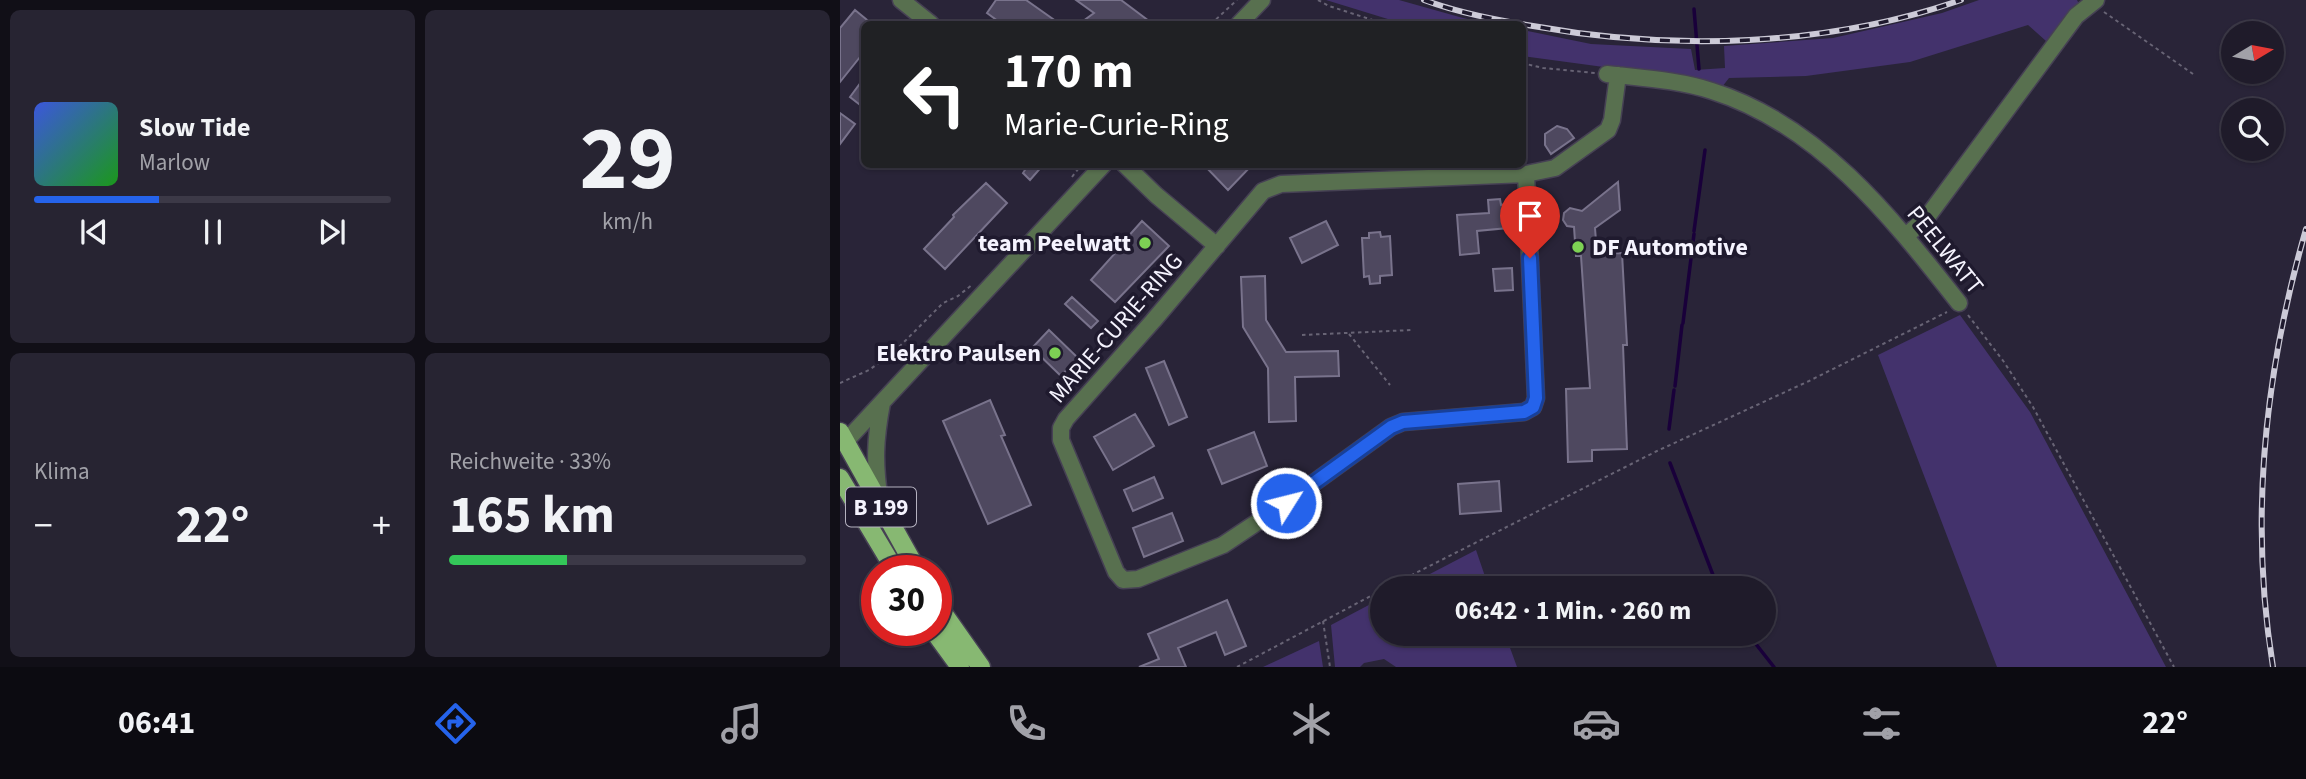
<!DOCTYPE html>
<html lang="de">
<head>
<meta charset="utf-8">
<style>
	:root { --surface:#1f1b2a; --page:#272432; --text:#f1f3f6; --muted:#a1a1a8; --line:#3c3947; --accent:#2563eb }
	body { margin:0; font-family:"Source Sans 3",sans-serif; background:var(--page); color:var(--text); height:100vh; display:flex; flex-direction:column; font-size:26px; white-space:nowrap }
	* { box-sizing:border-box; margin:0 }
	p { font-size:23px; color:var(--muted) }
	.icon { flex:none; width:38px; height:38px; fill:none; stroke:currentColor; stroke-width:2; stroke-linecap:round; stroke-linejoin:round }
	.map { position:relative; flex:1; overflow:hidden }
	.sheet { display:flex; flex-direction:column; gap:10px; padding:10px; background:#110f17; width:840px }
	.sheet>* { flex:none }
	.top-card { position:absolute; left:21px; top:21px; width:665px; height:147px; border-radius:10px; box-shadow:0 2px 5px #0004,0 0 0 2px var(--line); background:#202124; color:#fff; overflow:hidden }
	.needle { width:46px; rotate:80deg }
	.fabs { position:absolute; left:1381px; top:21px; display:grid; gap:14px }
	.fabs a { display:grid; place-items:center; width:63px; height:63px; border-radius:50%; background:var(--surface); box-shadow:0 2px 5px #0004,0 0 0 2px var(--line); font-size:35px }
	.speed { position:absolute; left:21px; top:555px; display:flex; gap:14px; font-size:35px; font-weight:700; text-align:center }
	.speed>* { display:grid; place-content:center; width:91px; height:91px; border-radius:50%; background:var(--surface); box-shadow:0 2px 5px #0004,0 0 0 2px var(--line); line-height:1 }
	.speed .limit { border:10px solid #d22; background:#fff; color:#111 }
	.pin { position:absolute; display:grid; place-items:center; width:60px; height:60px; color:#fff; margin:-72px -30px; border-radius:50% 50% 50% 0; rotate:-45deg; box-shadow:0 0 7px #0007 }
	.pin .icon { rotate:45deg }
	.me { position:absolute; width:77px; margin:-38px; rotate:54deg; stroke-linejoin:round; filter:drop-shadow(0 0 5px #0008) }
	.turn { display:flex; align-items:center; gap:24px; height:147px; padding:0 28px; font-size:32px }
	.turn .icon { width:91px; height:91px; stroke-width:2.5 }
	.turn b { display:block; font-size:49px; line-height:60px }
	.big { font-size:52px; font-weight:700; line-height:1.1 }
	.sheet .card { flex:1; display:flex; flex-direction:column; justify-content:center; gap:10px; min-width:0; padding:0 24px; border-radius:10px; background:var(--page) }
	.sheet .dial { align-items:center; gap:0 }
	.dial b { font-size:91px; line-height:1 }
	.song { display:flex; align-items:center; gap:21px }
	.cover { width:84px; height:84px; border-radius:10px; background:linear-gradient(135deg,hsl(230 70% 55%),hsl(120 70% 35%)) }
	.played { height:7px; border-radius:4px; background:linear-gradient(90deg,var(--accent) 35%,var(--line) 35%) }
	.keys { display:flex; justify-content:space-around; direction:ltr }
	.heat { display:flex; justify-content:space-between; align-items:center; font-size:38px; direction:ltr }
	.charge { height:10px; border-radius:5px; background:linear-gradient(90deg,#34c759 33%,var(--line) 0) }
	.sheet .tiles { flex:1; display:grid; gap:10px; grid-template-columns:repeat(2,1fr) }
	.trip { position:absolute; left:530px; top:576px; width:406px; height:70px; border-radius:35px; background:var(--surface); box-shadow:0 2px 5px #0004,0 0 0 2px var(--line); font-weight:700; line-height:70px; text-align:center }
	.tab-bar { display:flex; height:112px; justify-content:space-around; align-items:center; background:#0c0b11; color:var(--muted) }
	.tab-bar .icon { width:49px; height:49px }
	.tab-bar .active { color:var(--accent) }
	.tab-bar b { font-size:32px; color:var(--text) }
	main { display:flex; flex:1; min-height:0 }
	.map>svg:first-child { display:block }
	.green { fill:#43326c }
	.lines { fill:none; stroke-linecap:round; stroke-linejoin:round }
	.stream { stroke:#19003a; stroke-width:3.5 }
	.building { fill:#4e485f; stroke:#79738c; stroke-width:2 }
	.minor-casing { stroke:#464154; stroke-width:19 }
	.major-casing { stroke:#464154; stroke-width:21 }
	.path { stroke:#686475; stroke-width:2; stroke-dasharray:3.5 3.5; stroke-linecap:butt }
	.minor { stroke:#58704f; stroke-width:16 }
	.major { stroke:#87b872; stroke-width:18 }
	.rail-casing { stroke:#cccad7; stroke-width:6 }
	.rail { stroke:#1f1a2e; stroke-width:3.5; stroke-dasharray:10; stroke-linecap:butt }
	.route-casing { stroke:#184099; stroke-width:18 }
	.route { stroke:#2563eb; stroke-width:12 }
	.poi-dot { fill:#7dd154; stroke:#1f1a2e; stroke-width:2.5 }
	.labels { text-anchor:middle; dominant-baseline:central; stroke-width:7; stroke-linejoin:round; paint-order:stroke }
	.shield { fill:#1f1a2e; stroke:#b5b2c0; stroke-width:2 }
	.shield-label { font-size:23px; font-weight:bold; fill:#f5f3fe }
	.poi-label { font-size:24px; font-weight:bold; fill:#f5f3fe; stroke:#1f1a2e; text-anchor:end }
	.street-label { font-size:24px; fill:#f5f3fe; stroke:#1f1a2e }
</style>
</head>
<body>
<main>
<section class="sheet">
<div class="tiles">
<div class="card">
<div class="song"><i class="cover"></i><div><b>Slow Tide</b><p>Marlow</p></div></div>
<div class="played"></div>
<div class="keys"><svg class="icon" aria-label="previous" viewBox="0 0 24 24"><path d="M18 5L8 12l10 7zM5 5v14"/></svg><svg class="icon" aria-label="pause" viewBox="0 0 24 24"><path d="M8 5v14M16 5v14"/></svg><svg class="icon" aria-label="next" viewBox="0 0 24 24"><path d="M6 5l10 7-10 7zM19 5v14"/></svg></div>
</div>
<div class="card dial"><b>29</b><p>km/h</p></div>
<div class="card"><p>Klima</p>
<div class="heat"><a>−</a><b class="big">22°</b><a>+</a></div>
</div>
<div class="card"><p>Reichweite · 33%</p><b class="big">165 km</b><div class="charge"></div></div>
</div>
</section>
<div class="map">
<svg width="1466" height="667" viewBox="0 0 1466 667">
	<rect width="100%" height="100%" fill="#292438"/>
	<path class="green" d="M 486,0 L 559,0 L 623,18 L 653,24 L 564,24 Z
		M 1139,0 L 1237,0 L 1239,4 L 1206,41 L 1188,25 L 1070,62 L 966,76 L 889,78 L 882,87 L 823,75 L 683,56 L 683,30 L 751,44 L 851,49 L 855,70 L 885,68 L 884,46 L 993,38 L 1102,13 Z
		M 1120,315 L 1190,412 L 1326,667 L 1157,667 L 1038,355 Z
		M 636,550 L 649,588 L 563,588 Z
		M 542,598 L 542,634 L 665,634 L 677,667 L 556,667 L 544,659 L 524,663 L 520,667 L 495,667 L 491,625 Z
		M 479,641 L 483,667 L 423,667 Z"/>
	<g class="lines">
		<path class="stream" d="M 854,9 L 859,69
			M 854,231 L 865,150
			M 843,323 L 854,234
			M 835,386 L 842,325
			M 829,429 L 834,390
			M 830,463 L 878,588
			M 908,634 L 934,667"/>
	</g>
	<path class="building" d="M 156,0 L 186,0 L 220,24 L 162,24 L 147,13 Z
		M 236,0 L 281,0 L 313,24 L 239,24 L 254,13 Z
		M 15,10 L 32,24 L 24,24 L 24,52 L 0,82 L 0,28 Z
		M 24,78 L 24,108 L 10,97 Z
		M 0,113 L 15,124 L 0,144 Z
		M 717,126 L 727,129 L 734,138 L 711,154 L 705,145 L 705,134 Z
		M 179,164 L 204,164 L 190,180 L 183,173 L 185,170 Z
		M 363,164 L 413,164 L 388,190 Z
		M 778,182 L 780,210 L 755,228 L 757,254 L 782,253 L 787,345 L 783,345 L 787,449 L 752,450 L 752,461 L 728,462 L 726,389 L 750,388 L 741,256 L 736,256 L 734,227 L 727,226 L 723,220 L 724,213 L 730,208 L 742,211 Z
		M 146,183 L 167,203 L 105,269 L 84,249 L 114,217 L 113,215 Z
		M 660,199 L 661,205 L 666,204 L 668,228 L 637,231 L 639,253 L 620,255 L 617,215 L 649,213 L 648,200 Z
		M 302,221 L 329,246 L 275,302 L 251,280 L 286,241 L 285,240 Z
		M 486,221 L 498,245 L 462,263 L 450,238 Z
		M 540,232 L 541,237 L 550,236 L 552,275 L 540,276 L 540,283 L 530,284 L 529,276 L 524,277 L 522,238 L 529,238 L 529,233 Z
		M 672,268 L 673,290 L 655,291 L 653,269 Z
		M 425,276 L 426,320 L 446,352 L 498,351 L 499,376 L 455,377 L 456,421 L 429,422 L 428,368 L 403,327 L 401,277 Z
		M 232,297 L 258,321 L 251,328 L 225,304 Z
		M 209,330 L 238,358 L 221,376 L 192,348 Z
		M 324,361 L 347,417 L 329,425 L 306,368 Z
		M 150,400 L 165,435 L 161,436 L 191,505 L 148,524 L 103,421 Z
		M 295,414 L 314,446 L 273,470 L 254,437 Z
		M 414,432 L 427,466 L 382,484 L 368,450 Z
		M 314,477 L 323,498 L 293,511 L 284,490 Z
		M 659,481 L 661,511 L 620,514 L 618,484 Z
		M 332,513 L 343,541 L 304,557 L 293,528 Z
		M 387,600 L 406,646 L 385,655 L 376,632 L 338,648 L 346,667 L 299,667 L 319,659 L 308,634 Z"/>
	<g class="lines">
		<defs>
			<path id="minor" d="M 61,0 L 91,24
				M 399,24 L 422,0
				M 767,74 C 801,78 839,80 872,91 C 980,125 1052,218 1119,303
				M 284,164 L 316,195 L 377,246
				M 686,174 L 696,398 L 693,407 L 684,412 L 563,422 L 551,427 L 446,503 L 383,545 L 298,579 L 283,580 L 276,572 L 221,440 L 221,428 L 226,419 L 313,321 L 423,191 L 441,184 L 686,174 L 715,168 L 768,130 L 772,120 L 778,75
				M 1066,236 L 1088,216 L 1236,16 L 1256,0
				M 5,442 L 264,164
				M 40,501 C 34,463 35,440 42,403"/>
			<path id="major" d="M 0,432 L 77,570
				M 0,478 L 55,570
				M 96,603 L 141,667
				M 93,630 L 120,667"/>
		</defs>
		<use href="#minor" class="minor-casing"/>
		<use href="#major" class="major-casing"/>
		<path class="path" d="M 478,0 L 489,6 L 545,24
			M 1264,12 L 1353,74
			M 371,24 L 397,0
			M 682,63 L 703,68 L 755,73
			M 232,177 L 242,164
			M 1128,315 L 1164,362 L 1193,407 L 1334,667
			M 509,334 L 550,385
			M 462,335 L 572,330
			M 0,383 L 29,370 L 53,353 L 103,303 L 118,296 L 133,284
			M 546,588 L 817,451 L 969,381 L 1107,312
			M 483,621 L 490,667
			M 397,667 L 542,590"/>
		<use href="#minor" class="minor"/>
		<use href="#major" class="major"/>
		<defs>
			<path id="rail" d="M 584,0 C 619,13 657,20 693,26 C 832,51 987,47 1121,0
				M 1433,667 C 1409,520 1425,371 1466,229"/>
		</defs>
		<use href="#rail" class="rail-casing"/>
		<use href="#rail" class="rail"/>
	</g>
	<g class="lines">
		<defs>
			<path id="route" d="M 446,503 L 551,427 L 563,422 L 684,412 L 693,407 L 696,398 L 690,258"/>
		</defs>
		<use href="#route" class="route-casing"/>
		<use href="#route" class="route"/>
	</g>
	<g class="poi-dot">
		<circle cx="305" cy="243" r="7"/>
		<circle cx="738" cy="247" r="7"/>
		<circle cx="215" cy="353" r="7"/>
	</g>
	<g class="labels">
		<rect class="shield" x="6" y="487.5" width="70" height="39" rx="5"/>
		<g class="shield-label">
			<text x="41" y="507">B 199</text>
		</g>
		<g class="poi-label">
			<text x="291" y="243">team Peelwatt</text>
			<text x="752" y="247" text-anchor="start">DF Automotive</text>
			<text x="201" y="353">Elektro Paulsen</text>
		</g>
		<g class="street-label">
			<text transform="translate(1105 250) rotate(51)">PEELWATT</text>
			<text transform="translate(276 328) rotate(-49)">MARIE-CURIE-RING</text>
		</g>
	</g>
</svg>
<div class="fabs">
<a><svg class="needle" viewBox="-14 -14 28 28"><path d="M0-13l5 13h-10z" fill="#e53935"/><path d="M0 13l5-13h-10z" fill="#a1a1a8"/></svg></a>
<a><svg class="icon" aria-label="search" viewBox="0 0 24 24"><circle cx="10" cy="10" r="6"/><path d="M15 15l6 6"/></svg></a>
</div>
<div class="speed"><div class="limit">30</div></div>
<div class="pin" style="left:690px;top:258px;background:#d93025"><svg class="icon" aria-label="arrive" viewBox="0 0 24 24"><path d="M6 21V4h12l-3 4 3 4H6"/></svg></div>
<svg class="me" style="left:446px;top:503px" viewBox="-20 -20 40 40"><circle r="17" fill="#2563eb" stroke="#fff" stroke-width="3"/><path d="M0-11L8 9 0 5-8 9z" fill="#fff"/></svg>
<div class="trip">06:42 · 1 Min. · 260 m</div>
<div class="top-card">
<div class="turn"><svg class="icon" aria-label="left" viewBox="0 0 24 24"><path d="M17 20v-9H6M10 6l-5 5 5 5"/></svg><div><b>170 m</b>Marie-Curie-Ring</div></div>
</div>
</div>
</main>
<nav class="tab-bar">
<b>06:41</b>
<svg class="icon active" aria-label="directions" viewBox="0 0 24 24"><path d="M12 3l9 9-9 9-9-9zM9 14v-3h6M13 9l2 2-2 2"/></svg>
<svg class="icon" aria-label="music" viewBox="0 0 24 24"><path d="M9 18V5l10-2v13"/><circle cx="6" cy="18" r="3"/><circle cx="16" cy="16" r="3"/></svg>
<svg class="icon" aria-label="phone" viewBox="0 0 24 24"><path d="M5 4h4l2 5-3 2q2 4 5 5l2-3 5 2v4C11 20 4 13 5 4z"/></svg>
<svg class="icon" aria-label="climate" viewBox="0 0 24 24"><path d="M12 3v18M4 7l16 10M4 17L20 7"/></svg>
<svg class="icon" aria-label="car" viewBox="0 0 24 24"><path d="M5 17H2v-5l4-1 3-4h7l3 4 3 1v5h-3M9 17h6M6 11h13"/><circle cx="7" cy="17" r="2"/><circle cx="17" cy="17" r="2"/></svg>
<svg class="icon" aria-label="filters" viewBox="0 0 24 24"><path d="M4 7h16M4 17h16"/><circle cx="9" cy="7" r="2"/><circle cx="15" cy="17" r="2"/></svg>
<b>22°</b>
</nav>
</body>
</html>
